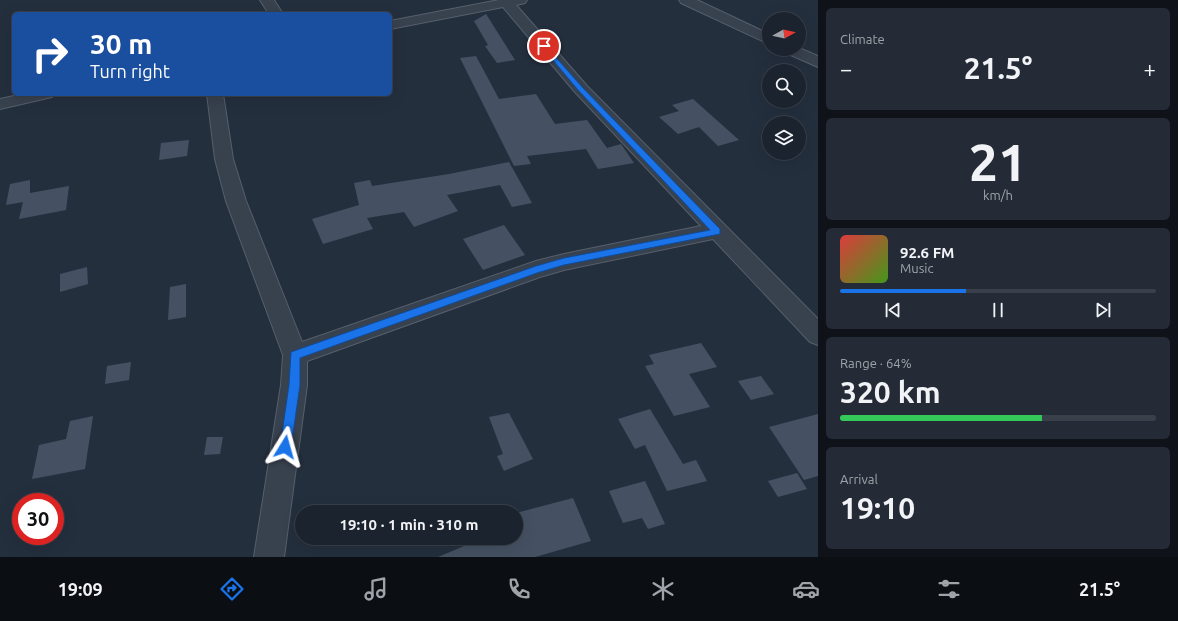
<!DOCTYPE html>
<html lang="en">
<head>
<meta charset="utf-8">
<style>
	:root { --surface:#1b232e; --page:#242b36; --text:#f1f3f6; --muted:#a0a4aa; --line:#39404a; --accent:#1a73e8 }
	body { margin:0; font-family:Ubuntu,sans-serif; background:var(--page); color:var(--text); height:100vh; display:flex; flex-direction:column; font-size:15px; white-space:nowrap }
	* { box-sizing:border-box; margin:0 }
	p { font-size:13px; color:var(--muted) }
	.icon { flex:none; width:22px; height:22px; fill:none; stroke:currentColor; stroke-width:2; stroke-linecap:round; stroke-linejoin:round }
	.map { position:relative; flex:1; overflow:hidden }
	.sheet { display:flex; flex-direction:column; gap:8px; padding:8px; background:#0f1319; width:360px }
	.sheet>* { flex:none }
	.banner { position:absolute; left:12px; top:12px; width:380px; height:84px; border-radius:6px; box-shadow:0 4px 16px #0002,0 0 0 1px var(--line); background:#1a4fa0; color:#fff; overflow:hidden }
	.needle { width:26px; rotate:82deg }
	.fabs { position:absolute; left:762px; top:12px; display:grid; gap:8px }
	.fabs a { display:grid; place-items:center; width:44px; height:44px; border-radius:50%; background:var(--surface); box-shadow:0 4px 16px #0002,0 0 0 1px var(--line); font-size:20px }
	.speed { position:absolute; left:12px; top:493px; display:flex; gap:8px; font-size:20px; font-weight:700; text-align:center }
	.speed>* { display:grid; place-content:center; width:52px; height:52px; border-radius:50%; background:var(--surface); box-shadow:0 4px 16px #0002,0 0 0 1px var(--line); line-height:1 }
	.speed .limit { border:6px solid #d22; background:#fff; color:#111 }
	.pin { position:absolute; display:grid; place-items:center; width:34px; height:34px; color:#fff; margin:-17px; border:2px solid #fff; border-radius:50%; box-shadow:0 1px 4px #0007 }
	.me { position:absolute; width:44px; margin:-22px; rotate:8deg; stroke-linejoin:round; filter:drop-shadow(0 0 3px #0008) }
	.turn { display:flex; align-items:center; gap:14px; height:84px; padding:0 12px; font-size:18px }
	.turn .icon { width:52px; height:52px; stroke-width:2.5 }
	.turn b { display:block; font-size:28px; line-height:34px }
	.big { font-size:30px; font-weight:700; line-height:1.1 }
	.sheet .tile { flex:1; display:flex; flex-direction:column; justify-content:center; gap:6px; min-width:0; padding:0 14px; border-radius:6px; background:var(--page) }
	.sheet .dial { align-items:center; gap:0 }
	.dial b { font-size:52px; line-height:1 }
	.song { display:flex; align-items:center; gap:12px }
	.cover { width:48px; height:48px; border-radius:6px; background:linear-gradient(135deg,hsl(0 70% 55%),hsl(100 70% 35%)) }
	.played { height:4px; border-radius:2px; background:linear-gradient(90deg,var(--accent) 40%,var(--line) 40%) }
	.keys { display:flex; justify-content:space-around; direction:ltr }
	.heat { display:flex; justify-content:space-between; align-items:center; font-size:22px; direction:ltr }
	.charge { height:6px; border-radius:3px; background:linear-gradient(90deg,#34c759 64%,var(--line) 0) }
	.trip { position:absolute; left:295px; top:505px; width:228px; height:40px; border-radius:20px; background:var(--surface); box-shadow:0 4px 16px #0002,0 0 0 1px var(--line); font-weight:700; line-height:40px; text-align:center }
	.menu { display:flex; height:64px; justify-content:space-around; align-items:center; background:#0b0e12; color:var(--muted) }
	.menu .icon { width:28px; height:28px }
	.menu .current { color:var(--accent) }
	.menu b { font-size:18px; color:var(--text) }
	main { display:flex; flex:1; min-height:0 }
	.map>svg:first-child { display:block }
	.building { fill:#455162 }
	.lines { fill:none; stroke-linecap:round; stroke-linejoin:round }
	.street-casing { stroke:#565f6c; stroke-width:2 }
	.street { fill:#38414e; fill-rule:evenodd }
	.route { fill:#1a73e8; stroke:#114b97 }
</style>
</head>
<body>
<main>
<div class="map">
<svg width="818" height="557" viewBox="0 0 818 557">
	<rect width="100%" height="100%" fill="#242f3e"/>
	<path class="building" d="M 486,14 L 515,60 L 497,63 L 485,46 L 488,45 L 474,21 Z
		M 476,56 L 499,99 L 536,94 L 555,124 L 587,120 L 607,148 L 621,144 L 634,163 L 598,169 L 586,149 L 527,156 L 531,164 L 514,166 L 460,58 Z
		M 693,99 L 739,140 L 718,146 L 699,127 L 678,134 L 659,117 L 679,111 L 672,105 Z
		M 189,140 L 187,156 L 159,160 L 161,143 Z
		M 509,162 L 532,203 L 512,207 L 500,185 L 447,195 L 458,211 L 414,227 L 404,212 L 367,218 L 373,229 L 323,244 L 312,219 L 359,205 L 354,183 L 370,180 L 372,186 L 449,174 Z
		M 30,180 L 30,193 L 69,186 L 66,210 L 19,219 L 23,202 L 6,205 L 10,184 Z
		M 504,225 L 525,255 L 483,270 L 463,239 Z
		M 87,267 L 88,284 L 60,292 L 60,274 Z
		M 186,284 L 186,317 L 168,320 L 170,287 Z
		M 701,343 L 717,367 L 689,374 L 710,407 L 674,416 L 645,366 L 654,364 L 649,355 Z
		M 131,362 L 129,380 L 105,384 L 107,366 Z
		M 761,376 L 774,394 L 751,400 L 738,381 Z
		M 650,409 L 683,464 L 696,460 L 707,481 L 667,491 L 645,445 L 635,449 L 618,419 Z
		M 509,413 L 533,459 L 504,471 L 497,456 L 503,454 L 489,417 Z
		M 818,414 L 818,476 L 804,480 L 769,427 Z
		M 93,416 L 85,469 L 32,479 L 39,445 L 66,439 L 70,421 Z
		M 207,437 L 223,437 L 220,454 L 204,455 Z
		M 797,473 L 807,489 L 778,497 L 768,481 Z
		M 645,481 L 665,524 L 648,529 L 642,518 L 623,523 L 609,491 Z
		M 573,498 L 591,541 L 535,557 L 438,557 L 483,538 L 516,538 L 516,513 Z"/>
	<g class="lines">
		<defs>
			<path id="street" d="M 260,0 L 274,0 L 283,14 L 269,14 Z
				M 499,0 L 527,0 L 525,3 L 516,5 L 587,86 L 818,319 L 818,345 L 810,342 L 713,239 L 564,270 L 540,277 L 307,361 L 307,385 L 284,557 L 254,557 L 281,385 L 283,355 L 226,201 L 215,159 L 207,94 L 223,94 L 233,159 L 246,201 L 302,342 L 536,261 L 564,254 L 701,226 L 575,92 L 503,7 L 390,29 L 390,21 Z
				M 679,0 L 697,0 L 769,34 L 769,44 L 681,3 Z
				M 799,48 L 818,56 L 818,67 L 784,52 L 781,49 Z
				M 23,94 L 54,94 L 52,97 L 0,109 L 0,99 Z"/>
		</defs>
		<use href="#street" class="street-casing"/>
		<use href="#street" class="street"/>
	</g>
	<path class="route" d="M 544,44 L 583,88 L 720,229 L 720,234 L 564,265 L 537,273 L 300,358 L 300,385 L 291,447 L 289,451 L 285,453 L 281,451 L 280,447 L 289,385 L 291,352 L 536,266 L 564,258 L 710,230 L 578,90 L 542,47 L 541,46 Z"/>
</svg>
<div class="fabs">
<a><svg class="needle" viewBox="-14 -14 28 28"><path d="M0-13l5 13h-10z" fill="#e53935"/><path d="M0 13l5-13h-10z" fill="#a0a4aa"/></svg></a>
<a><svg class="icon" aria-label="search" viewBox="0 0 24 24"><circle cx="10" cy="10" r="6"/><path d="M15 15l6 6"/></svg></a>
<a><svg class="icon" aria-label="layers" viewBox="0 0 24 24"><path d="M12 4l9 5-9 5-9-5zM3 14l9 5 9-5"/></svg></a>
</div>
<div class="speed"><div class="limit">30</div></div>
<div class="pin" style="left:544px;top:46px;background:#d93025"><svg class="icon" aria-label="arrive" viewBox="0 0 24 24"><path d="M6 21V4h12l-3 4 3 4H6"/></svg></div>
<svg class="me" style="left:285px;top:447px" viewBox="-20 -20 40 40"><path d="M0-17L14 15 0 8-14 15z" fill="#1a73e8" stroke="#fff" stroke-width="4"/></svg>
<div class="trip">19:10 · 1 min · 310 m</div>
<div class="banner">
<div class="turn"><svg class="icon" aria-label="right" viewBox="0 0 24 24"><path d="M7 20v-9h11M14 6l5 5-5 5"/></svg><div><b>30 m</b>Turn right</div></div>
</div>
</div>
<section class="sheet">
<div class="tile"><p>Climate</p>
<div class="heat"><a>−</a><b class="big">21.5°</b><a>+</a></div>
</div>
<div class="tile dial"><b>21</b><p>km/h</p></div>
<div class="tile">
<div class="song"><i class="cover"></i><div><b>92.6 FM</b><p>Music</p></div></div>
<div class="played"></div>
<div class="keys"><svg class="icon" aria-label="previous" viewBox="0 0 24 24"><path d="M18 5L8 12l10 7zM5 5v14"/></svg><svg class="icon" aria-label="pause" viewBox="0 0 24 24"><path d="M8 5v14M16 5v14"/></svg><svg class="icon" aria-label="next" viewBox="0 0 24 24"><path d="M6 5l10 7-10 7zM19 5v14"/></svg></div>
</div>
<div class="tile"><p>Range · 64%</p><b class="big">320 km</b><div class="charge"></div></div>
<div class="tile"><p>Arrival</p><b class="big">19:10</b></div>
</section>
</main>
<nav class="menu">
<b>19:09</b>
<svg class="icon current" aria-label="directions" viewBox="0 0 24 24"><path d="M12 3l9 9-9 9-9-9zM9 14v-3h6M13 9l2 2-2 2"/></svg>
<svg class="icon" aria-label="music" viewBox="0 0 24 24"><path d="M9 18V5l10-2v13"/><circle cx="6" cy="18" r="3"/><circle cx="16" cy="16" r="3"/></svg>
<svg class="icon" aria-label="phone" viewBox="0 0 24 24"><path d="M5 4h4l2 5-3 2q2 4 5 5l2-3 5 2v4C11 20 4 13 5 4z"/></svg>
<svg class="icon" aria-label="climate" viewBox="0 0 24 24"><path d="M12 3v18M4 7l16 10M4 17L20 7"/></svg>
<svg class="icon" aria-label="car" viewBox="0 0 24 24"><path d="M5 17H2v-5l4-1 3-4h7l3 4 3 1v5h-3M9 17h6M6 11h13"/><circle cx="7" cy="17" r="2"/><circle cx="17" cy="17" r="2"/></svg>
<svg class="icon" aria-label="filters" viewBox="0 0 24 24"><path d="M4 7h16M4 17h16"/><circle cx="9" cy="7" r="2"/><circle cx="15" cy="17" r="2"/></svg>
<b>21.5°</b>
</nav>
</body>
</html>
